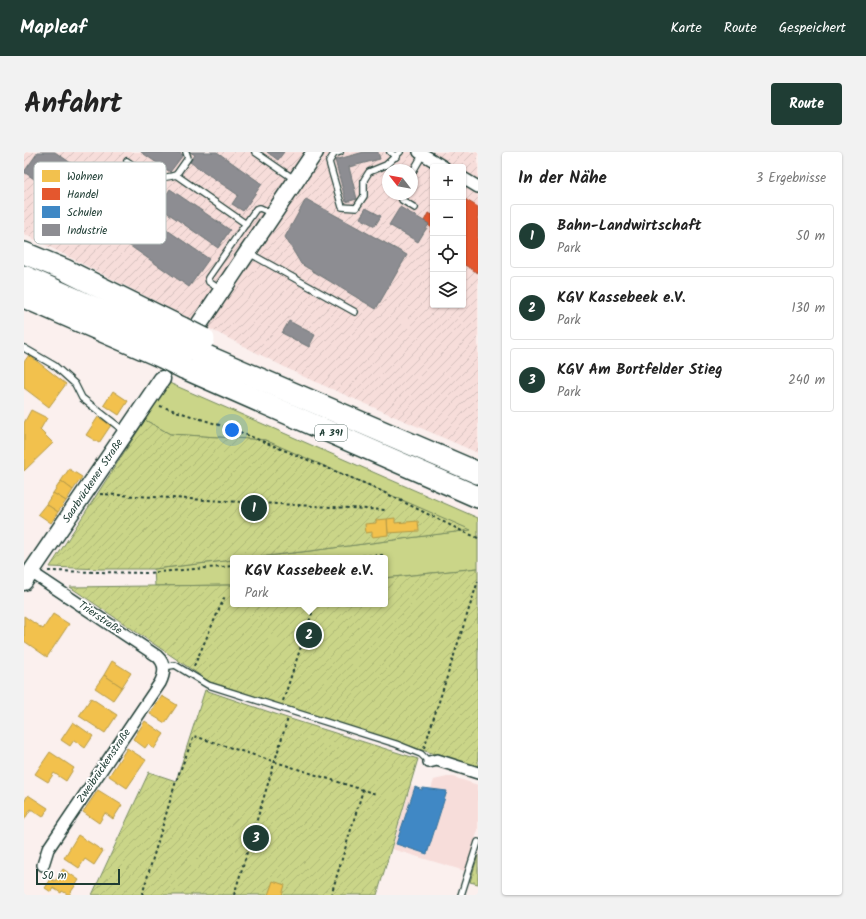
<!DOCTYPE html>
<html lang="de">
<head>
<meta charset="utf-8">
<style>
  :root { --surface:#fff; --page:#f2f2f2; --text:#222; --muted:#767676; --line:#e0e0e0; --accent:#1f3d34 }
  body { margin:0; font-family:Kalam,sans-serif; background:var(--page); color:var(--text) }
  .controls { position:absolute; right:12px; top:12px; display:grid; overflow:hidden; border-radius:4px; box-shadow:0 1px 3px #0004 }
  .controls button { width:36px; height:36px; display:grid; place-items:center; padding:0; border:0; border-bottom:1px solid var(--line); background:var(--surface); color:var(--text); font:20px sans-serif }
  .compass { position:absolute; left:358px; top:12px; width:36px; height:36px; border-radius:50%; background:var(--surface); box-shadow:0 1px 3px #0004; rotate:301deg }
  .scale { position:absolute; left:12px; bottom:10px; width:84px; box-sizing:border-box; padding-left:4px; border:2px solid #1f3d34; border-top:0; font-size:11px; line-height:14px; white-space:nowrap; color:#1f3d34; -webkit-text-stroke:3px #fff; paint-order:stroke }
  .you { position:absolute; left:208px; top:278px; width:14px; height:14px; margin:-10px; border:3px solid #fff; border-radius:50%; background:#1a73e8; box-shadow:0 0 0 6px #1a73e833 }
  .badge { display:grid; place-items:center; width:26px; height:26px; border-radius:50%; background:var(--accent); color:#fff; font-size:13px; font-weight:700 }
  .pin { position:absolute; translate:-50% -50%; border:2px solid #fff; box-shadow:0 1px 4px #0006 }
  .popup { position:absolute; left:206px; top:403px; width:158px; height:52px; box-sizing:border-box; display:grid; place-content:center; border-radius:4px; background:var(--surface); filter:drop-shadow(0 1px 3px #0005); font-size:13px; white-space:nowrap; color:var(--muted) }
  .popup b { font-size:15px; color:var(--text) }
  .popup::after { content:''; position:absolute; left:50%; top:100%; margin-left:-8px; border:8px solid transparent; border-top-color:var(--surface) }
  .list { margin:0; padding:0; list-style:none }
  h2 { display:flex; justify-content:space-between; align-items:center; height:52px; margin:0; padding:0 16px; font-size:17px }
  h2 small { font-size:13px; font-weight:400; color:var(--muted) }
  .list li { display:grid; grid-template-columns:26px 1fr auto; gap:12px; align-items:center; box-sizing:border-box; height:64px; margin:0 8px 8px; padding:0 8px; border:1px solid var(--line); border-radius:4px }
  .list b { display:block; font-size:15px; white-space:nowrap }
  .list p { margin:0; font-size:13px; white-space:nowrap; color:var(--muted) }
  .list em { font-size:13px; font-style:normal; color:var(--muted) }
  .icon { flex:none; width:22px; height:22px; fill:none; stroke:currentColor; stroke-width:2; stroke-linecap:round; stroke-linejoin:round }
  .map { position:relative; flex:none; width:454px; height:743px; overflow:hidden; border-radius:4px }
  header { display:flex; align-items:center; gap:24px; box-sizing:border-box; height:56px; padding:0 20px; background:var(--accent); color:#fff }
  header strong { font-size:19px }
  nav { display:flex; gap:22px; margin-inline-start:auto; font-size:14px }
  .intro { display:flex; align-items:center; justify-content:space-between; box-sizing:border-box; height:96px; padding:0 24px }
  h1 { margin:0; font-size:28px }
  .button { padding:10px 18px; border-radius:4px; background:var(--accent); color:#fff; font-size:14px; font-weight:700 }
  main { display:flex; gap:24px; padding:0 24px }
  aside { flex:1; background:var(--surface); border-radius:4px; box-shadow:0 1px 3px #0004 }
  .map>svg:first-child { display:block }
  .built { fill:#f7ddda }
  .industrial { fill:url(#industrial-furrows); fill-rule:evenodd }
  .grass { fill:#cad588; stroke:#74895e }
  .park { fill:url(#park-dots); stroke:#74895e }
  .garden { fill:url(#garden-furrows); stroke:#74895e }
  .homes { fill:#f2c14e; stroke:#b39946 }
  .shops { fill:#e4572e; stroke:#a94f30 }
  .schools { fill:#3f88c5; stroke:#35729a }
  .industry { fill:#8d8d92; stroke:#6c7576 }
  .lines { fill:none; stroke-linecap:round; stroke-linejoin:round }
  .lane-casing { stroke:#1f3d34; stroke-width:8 }
  .street-casing { stroke:#1f3d34; stroke-width:14 }
  .secondary-casing { stroke:#1f3d34; stroke-width:19 }
  .highway-casing { stroke:#1f3d34; stroke-width:24 }
  .path { stroke:#1f3d34; stroke-width:2; stroke-dasharray:3 3; stroke-linecap:butt }
  .lane { stroke:#fff; stroke-width:5.5 }
  .street { stroke:#fff; stroke-width:11 }
  .secondary { stroke:#fff; stroke-width:16 }
  .highway { stroke:#fff; stroke-width:21 }
  .highway-bridge-casing { stroke:#1f3d34; stroke-width:24; stroke-linecap:butt }
  .highway-bridge { stroke:#fff; stroke-width:21 }
  .labels { text-anchor:middle; dominant-baseline:central; stroke-width:4; stroke-linejoin:round; paint-order:stroke }
  .shield { fill:#fff; stroke:#627771; stroke-width:1 }
  .shield-label { font-size:10px; font-weight:bold; fill:#1f3d34 }
  .street-label { font-size:11px; fill:#1f3d34; stroke:#fff }
  .key { fill:#fff; stroke:#bcc5c2; stroke-width:1 }
  .key-label { font-size:11px; fill:#1f3d34 }
</style>
</head>
<body>
<header>
<strong>Mapleaf</strong>
<nav><a>Karte</a><a>Route</a><a>Gespeichert</a></nav>
</header>
<div class="intro"><h1>Anfahrt</h1><a class="button">Route</a></div>
<main>
<div class="map">
<svg width="454" height="743" viewBox="0 0 454 743">
  <defs>
    <pattern id="industrial-furrows" width="10" height="10" patternUnits="userSpaceOnUse"><rect width="10" height="10" fill="#f7ddda"/><path d="M-1 1l2-2M0 10L10 0M9 11l2-2" fill="none" stroke="#d3bfbc"/></pattern>
    <pattern id="park-dots" width="8" height="8" patternUnits="userSpaceOnUse"><rect width="8" height="8" fill="#cad588"/><path d="M2 2h.1M6 6h.1" fill="none" stroke="#adb876" stroke-width="1.8" stroke-linecap="round"/></pattern>
    <pattern id="garden-furrows" width="10" height="10" patternUnits="userSpaceOnUse"><rect width="10" height="10" fill="#cad588"/><path d="M-1 1l2-2M0 10L10 0M9 11l2-2" fill="none" stroke="#adb876"/></pattern>
  </defs>
  <rect width="100%" height="100%" fill="#fbf0ee"/>
  <filter id="ink" filterUnits="userSpaceOnUse"><feTurbulence type="fractalNoise" baseFrequency=".025" numOctaves="2"/><feDisplacementMap in="SourceGraphic" scale="8" xChannelSelector="R" yChannelSelector="G"/><feConvolveMatrix kernelMatrix="1 2 1 2 8 2 1 2 1" color-interpolation-filters="sRGB"/></filter>
  <g filter="url(#ink)">
    <path class="built" d="M423,625H429L454,633V678L441,719L368,697L387,634L398,638L407,637L410,628Z"/>
    <path class="industrial" d="M0,0H454V301L278,224L0,82ZM409,15H439V153H409ZM364,18H388V42H364Z"/>
    <g class="grass">
      <path d="M143,230L454,366V416L361,426V406H226L286,399L438,379L241,288L146,282L121,268Z"/>
      <path d="M209,408V433L131,434L130,417Z"/>
    </g>
    <path class="park" d="M454,703V732L446,730Z"/>
    <g class="garden">
      <path d="M121,268L146,282L241,288L447,378L286,399L226,406H209V408L130,417H77L26,415Z"/>
      <path d="M454,416V616L186,530L46,435L209,433V452H361V426Z"/>
      <path d="M181,538L260,565L394,607L353,743H68L125,620L152,629Z"/>
    </g>
    <g class="homes">
      <path d="M5,203L42,232L25,255L0,236V210Z"/>
      <path d="M89,239L104,249L95,263L80,253Z"/>
      <path d="M7,258L23,266L16,278L29,291L0,319V271Z"/>
      <path d="M74,265L87,273L75,291L62,283Z"/>
      <path d="M45,317L58,325L49,338L37,329Z"/>
      <path d="M37,329L49,338L42,349L29,341Z"/>
      <path d="M29,341L42,349L34,360L22,352Z"/>
      <path d="M22,352L34,360L27,371L14,362Z"/>
      <path d="M371,366V371L394,369L395,379L364,381L363,367Z"/>
      <path d="M363,367L364,383L348,385V380L342,381L341,372L352,371V368Z"/>
      <path d="M29,462L45,472L23,505L0,489V464L19,477Z"/>
      <path d="M88,509L107,521L98,535L80,523Z"/>
      <path d="M80,523L98,535L89,548L71,536Z"/>
      <path d="M138,544L153,553L141,571L126,562Z"/>
      <path d="M67,546L93,563L81,581L55,564Z"/>
      <path d="M121,569L140,582L130,597L124,592L121,596L109,587Z"/>
      <path d="M49,570L69,584L61,596L50,588L46,594L37,588Z"/>
      <path d="M103,596L122,608L103,636L85,624Z"/>
      <path d="M26,600L50,616L42,629L30,621L24,630L11,622Z"/>
      <path d="M74,638L98,653L89,667L81,661L75,671L59,660Z"/>
      <path d="M4,643L24,656L19,665L7,657L0,668V650Z"/>
      <path d="M54,683L79,699L70,713L61,707L55,716L40,706Z"/>
      <path d="M39,717L55,728L45,743L38,739L37,741L29,736L27,740L21,736L27,727L31,729Z"/>
      <path d="M249,729L261,733L258,743H244Z"/>
    </g>
    <g class="shops">
      <path d="M439,46L454,55V121L439,112Z"/>
      <path d="M404,61L409,63V81L406,80L408,76L404,73L405,72L400,69Z"/>
    </g>
    <path class="schools" d="M391,635L398,638L399,636L423,639L403,702L372,692Z"/>
    <g class="industry">
      <path d="M14,0H31L185,107L165,135L0,20Z"/>
      <path d="M117,0H154L159,3L146,20Z"/>
      <path d="M166,0H193L238,32L219,59L208,52L214,43L166,10L171,3Z"/>
      <path d="M243,0H260L254,8Z"/>
      <path d="M340,0H354L356,7L325,15L333,47L322,50L311,8Z"/>
      <path d="M146,37L206,78L194,96L135,55L130,62L122,56L134,38L142,43Z"/>
      <path d="M282,47L383,103L352,157L277,112L261,85Z"/>
      <path d="M376,55L405,72L394,90L365,73Z"/>
      <path d="M342,56L357,64L351,74L336,66Z"/>
      <path d="M265,169L291,183L285,195L258,181Z"/>
    </g>
    <g class="lines">
      <defs>
        <g id="lane">
          <path d="M231,0L270,27"/>
          <path d="M316,0L310,2L305,10L318,55L332,56L340,44V28L345,20L362,13L376,0"/>
          <path d="M366,0L372,5"/>
          <path d="M103,9C123,23 126,30 152,23L222,72"/>
          <path d="M388,21L399,2"/>
          <path d="M152,23L164,6L162,0"/>
          <path d="M376,42L378,48L391,56"/>
          <path d="M225,101L331,160"/>
          <path d="M197,138L185,130L184,126L232,57L236,56L247,61"/>
          <path d="M0,196L31,214L51,232L58,246L100,279"/>
          <path d="M140,515L151,513L184,533L372,592L397,602L405,610"/>
          <path d="M437,743L454,690"/>
        </g>
        <g id="street">
          <path d="M395,0L420,15"/>
          <path d="M439,26L454,35"/>
          <path d="M7,420L133,504C142,512 141,521 136,531L24,697L19,713"/>
          <path d="M405,610L413,608L454,621"/>
        </g>
        <g id="secondary">
          <path d="M176,171L291,0"/>
          <path d="M0,430L138,227"/>
        </g>
        <g id="highway">
          <path d="M0,101L41,118L158,176"/>
          <path d="M0,124L148,190"/>
          <path d="M0,145L138,205"/>
          <path d="M171,199L454,321"/>
          <path d="M160,216L454,345"/>
        </g>
      </defs>
      <use href="#lane" class="lane-casing"/>
      <use href="#street" class="street-casing"/>
      <use href="#secondary" class="secondary-casing"/>
      <use href="#highway" class="highway-casing"/>
      <g class="path">
        <path d="M136,254L211,278L347,334L438,379L454,386"/>
        <path d="M76,342L361,358"/>
        <path d="M284,406L360,403"/>
        <path d="M24,419L122,421L209,414"/>
        <path d="M170,514L201,444"/>
        <path d="M259,549L291,452"/>
        <path d="M400,596L454,429"/>
        <path d="M118,743L152,629L170,584L352,642"/>
        <path d="M210,743L264,566"/>
        <path d="M307,743L339,638"/>
      </g>
      <use href="#lane" class="lane"/>
      <use href="#street" class="street"/>
      <use href="#secondary" class="secondary"/>
      <use href="#highway" class="highway"/>
      <defs>
        <g id="highway-bridge">
          <path d="M158,176L180,187"/>
          <path d="M148,190L171,199"/>
          <path d="M138,205L160,216"/>
        </g>
      </defs>
      <use href="#highway-bridge" class="highway-bridge-casing"/>
      <use href="#highway-bridge" class="highway-bridge"/>
    </g>
  </g>
  <g class="labels">
    <rect class="shield" x="291" y="273" width="32" height="16" rx="3"/>
    <g class="shield-label">
      <text x="307" y="281">A 391</text>
    </g>
    <g class="street-label">
      <text transform="translate(69 329) rotate(-56)">Saarbrückener Straße</text>
      <text transform="translate(76 466) rotate(34)">Trierstraße</text>
      <text transform="translate(80 614) rotate(-56)">Zweibrückenstraße</text>
    </g>
  </g>
  <rect x="10" y="10" width="132" height="82" rx="6" class="key"/>
  <rect x="18" y="18" width="18" height="12" fill="#f2c14e"/>
  <rect x="18" y="36" width="18" height="12" fill="#e4572e"/>
  <rect x="18" y="54" width="18" height="12" fill="#3f88c5"/>
  <rect x="18" y="72" width="18" height="12" fill="#8d8d92"/>
  <g class="key-label">
    <text x="43" y="28">Wohnen</text>
    <text x="43" y="46">Handel</text>
    <text x="43" y="64">Schulen</text>
    <text x="43" y="82">Industrie</text>
  </g>
</svg>
<div class="controls">
<button>+</button>
<button>−</button>
<button><svg class="icon" aria-label="locate" viewBox="0 0 24 24"><circle cx="12" cy="12" r="6"/><path d="M12 2v4M12 18v4M2 12h4M18 12h4"/></svg></button>
<button><svg class="icon" aria-label="layers" viewBox="0 0 24 24"><path d="M12 4l9 5-9 5-9-5zM3 14l9 5 9-5"/></svg></button>
</div>
<svg class="compass" viewBox="-18 -18 36 36"><path d="M0-13l5 13h-10z" fill="#e53935"/><path d="M0 13l5-13h-10z" fill="#767676"/></svg>
<div class="scale">50 m</div>
<div class="you"></div>
<div class="pin badge" style="left:230px;top:356px">1</div>
<div class="pin badge" style="left:285px;top:483px">2</div>
<div class="popup"><b>KGV Kassebeek e.V.</b>Park</div>
<div class="pin badge" style="left:232px;top:686px">3</div>
</div>
<aside>
<h2>In der Nähe<small>3 Ergebnisse</small></h2>
<ul class="list">
<li><span class="badge">1</span><div><b>Bahn-Landwirtschaft</b><p>Park</p></div><em>50 m</em></li>
<li><span class="badge">2</span><div><b>KGV Kassebeek e.V.</b><p>Park</p></div><em>130 m</em></li>
<li><span class="badge">3</span><div><b>KGV Am Bortfelder Stieg</b><p>Park</p></div><em>240 m</em></li>
</ul>
</aside>
</main>
</body>
</html>
